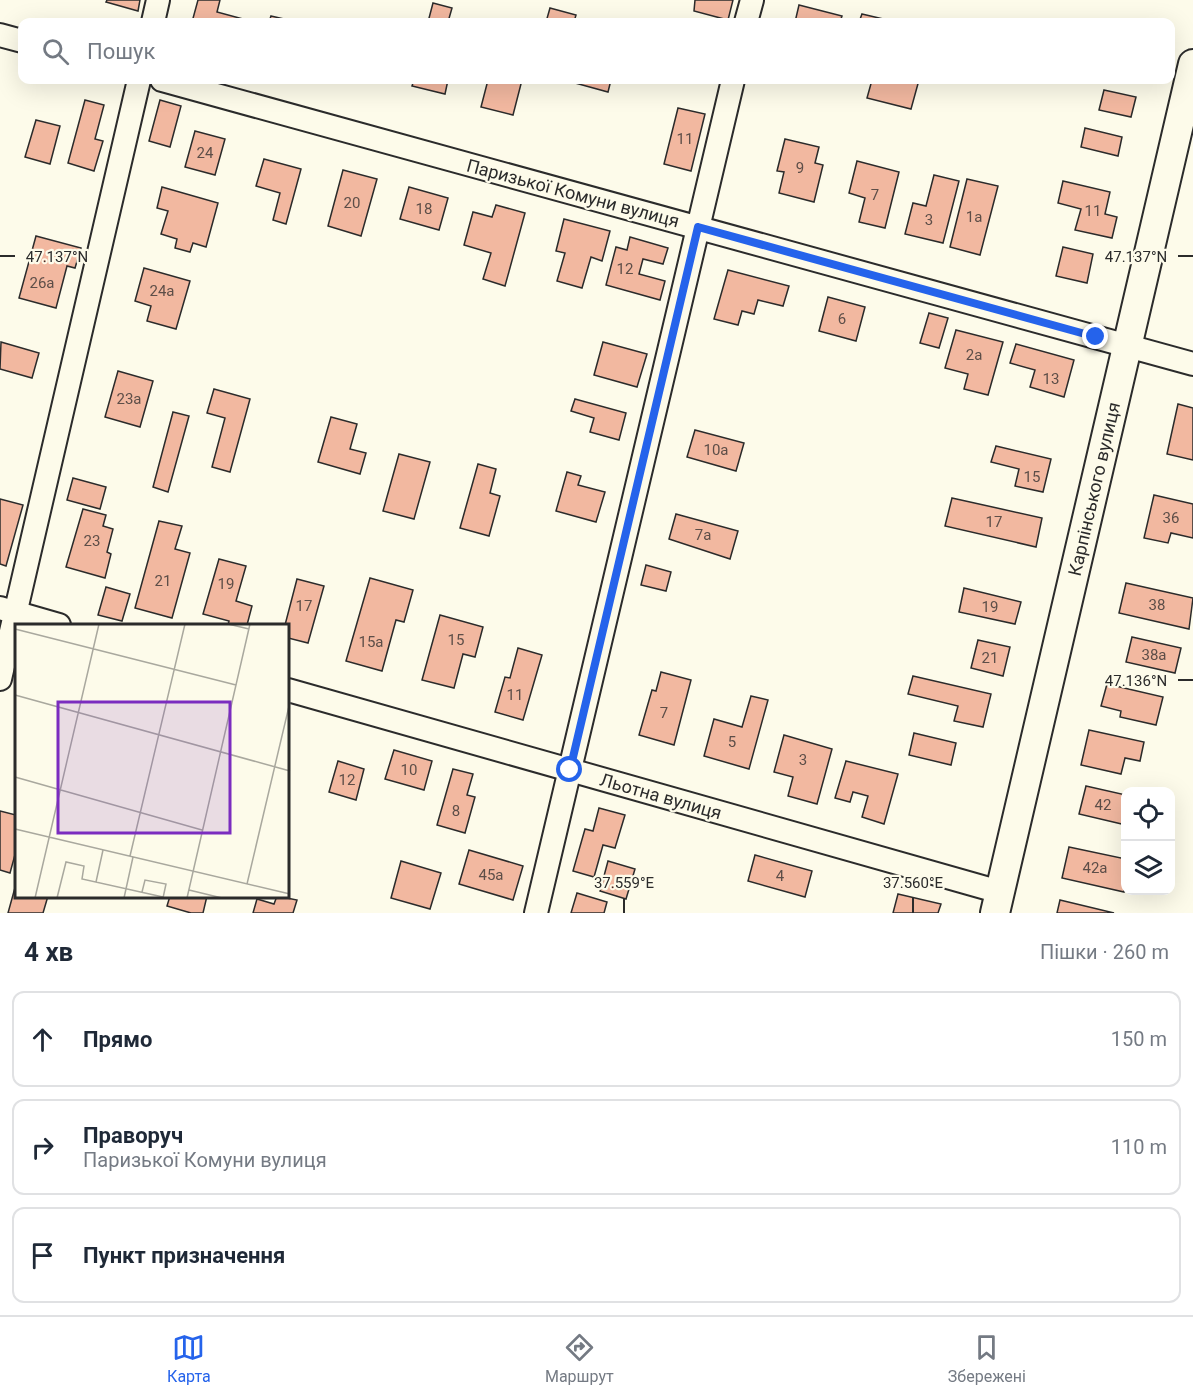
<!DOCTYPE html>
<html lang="uk">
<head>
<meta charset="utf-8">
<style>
  :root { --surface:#fff; --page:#f2f2f3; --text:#1f2937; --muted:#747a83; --line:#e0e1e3; --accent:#2563eb }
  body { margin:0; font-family:Roboto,sans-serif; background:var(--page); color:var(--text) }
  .controls { position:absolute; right:18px; bottom:18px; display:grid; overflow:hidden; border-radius:12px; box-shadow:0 6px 24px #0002 }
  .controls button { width:54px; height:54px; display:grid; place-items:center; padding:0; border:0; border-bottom:2px solid var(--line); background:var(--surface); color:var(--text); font:30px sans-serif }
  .stop { position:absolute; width:18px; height:18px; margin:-14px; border:4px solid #2563eb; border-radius:50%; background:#fff }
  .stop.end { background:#2563eb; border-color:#fff; box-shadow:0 2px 6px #0008 }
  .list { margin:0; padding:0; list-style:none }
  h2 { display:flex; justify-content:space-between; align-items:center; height:78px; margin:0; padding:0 24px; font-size:26px }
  h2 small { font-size:20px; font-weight:400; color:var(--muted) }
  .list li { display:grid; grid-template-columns:39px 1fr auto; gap:18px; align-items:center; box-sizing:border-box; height:96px; margin:0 12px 12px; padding:0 12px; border:2px solid var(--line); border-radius:12px }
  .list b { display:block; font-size:22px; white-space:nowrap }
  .list p { margin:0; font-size:20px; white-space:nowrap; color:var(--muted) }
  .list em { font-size:20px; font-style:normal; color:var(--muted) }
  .icon { flex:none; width:33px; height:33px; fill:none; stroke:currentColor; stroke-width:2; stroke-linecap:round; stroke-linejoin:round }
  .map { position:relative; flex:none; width:1193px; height:913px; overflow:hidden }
  .search { position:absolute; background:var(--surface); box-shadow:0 6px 24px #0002; left:18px; right:18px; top:18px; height:66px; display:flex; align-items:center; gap:15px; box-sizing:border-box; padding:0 21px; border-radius:12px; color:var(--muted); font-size:22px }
  .sheet { height:402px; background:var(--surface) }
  nav { display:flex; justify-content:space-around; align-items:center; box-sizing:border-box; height:84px; border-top:2px solid var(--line); background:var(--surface); font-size:16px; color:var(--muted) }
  nav a { display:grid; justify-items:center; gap:3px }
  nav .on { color:var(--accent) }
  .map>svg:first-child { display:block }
  .building { fill:#f2b8a0; stroke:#2b2b2b; stroke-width:1.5 }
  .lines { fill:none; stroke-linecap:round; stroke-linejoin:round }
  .minor-casing { stroke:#2b2b2b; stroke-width:26 }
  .tertiary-casing { stroke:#2b2b2b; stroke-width:32 }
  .minor { stroke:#fdfbea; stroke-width:22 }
  .tertiary { stroke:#fdfbea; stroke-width:28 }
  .route { stroke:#2563eb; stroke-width:8 }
  .ticks { fill:none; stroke:#2b2b2b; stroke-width:2 }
  .labels { text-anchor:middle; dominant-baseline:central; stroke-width:4.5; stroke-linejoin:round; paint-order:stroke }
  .number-label { font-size:15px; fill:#5d4e48 }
  .street-label { font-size:18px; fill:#2b2b2b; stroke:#fdfbea }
  .inset-road { fill:none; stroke:#a9a89e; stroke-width:1.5 }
  .view { fill:#7b2cbf; fill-opacity:0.15; stroke:#7b2cbf; stroke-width:3 }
  .inset-edge { fill:none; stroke:#2b2b2b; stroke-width:3 }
  .ticks-label { font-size:15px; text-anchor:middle; fill:#2b2b2b; stroke:#fdfbea; stroke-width:4.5; stroke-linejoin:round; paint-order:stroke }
</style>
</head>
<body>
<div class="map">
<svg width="1193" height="913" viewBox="0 0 1193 913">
  <rect width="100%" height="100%" fill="#fdfbea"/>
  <g class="building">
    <path d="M107,0H140L138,11L106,2Z"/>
    <path d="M198,0H220L217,12L254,22H192Z"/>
    <path d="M695,0H733L728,20L694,11Z"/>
    <path d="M433,3L452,8L448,22H428Z"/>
    <path d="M799,5L842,16L840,22H795Z"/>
    <path d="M550,8L576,15L574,22H546Z"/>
    <path d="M862,14L896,22H859Z"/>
    <path d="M271,16L297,22H269Z"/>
    <path d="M414,80H448L445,94L412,86Z"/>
    <path d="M488,80H522L513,115L481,107Z"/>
    <path d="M576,80H611L608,92L575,83Z"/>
    <path d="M872,80H919L911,109L867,98Z"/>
    <path d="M1104,90L1136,97L1131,117L1099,110Z"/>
    <path d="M85,100L104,105L95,139L103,141L94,171L68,163Z"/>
    <path d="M160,100L181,106L170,147L149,141Z"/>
    <path d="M678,108L705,114L691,171L664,164Z"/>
    <path d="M36,120L60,126L50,164L25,157Z"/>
    <path d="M1085,128L1122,137L1118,156L1081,147Z"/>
    <path d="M195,131L225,139L215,175L185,167Z"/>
    <path d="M785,139L819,147L815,163L823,165L814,202L779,193L784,172L777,171Z"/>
    <path d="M264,159L301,169L286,224L273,220L280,193L256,186Z"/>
    <path d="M857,161L899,172L885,228L859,222L865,198L849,193Z"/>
    <path d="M343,170L377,179L361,236L328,226Z"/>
    <path d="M934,175L959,181L943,243L905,234L913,203L926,206Z"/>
    <path d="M967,179L998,186L980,255L950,247Z"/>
    <path d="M1063,181L1110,192L1105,214L1117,217L1112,238L1075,230L1081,209L1058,203Z"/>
    <path d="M162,187L218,203L206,247L193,243L190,252L175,248L177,239L161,234L168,211L157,208Z"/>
    <path d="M409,187L448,198L439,230L400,219Z"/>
    <path d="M496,205L525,213L505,286L483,279L491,253L464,245L473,212L492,217Z"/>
    <path d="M564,219L610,231L602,261L591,257L582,288L557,281L565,253L556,251Z"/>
    <path d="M36,236L81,248L75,268L67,266L56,308L19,298Z"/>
    <path d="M630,237L668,248L663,264L643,259L639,274L665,281L660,300L606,285L616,247L627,250Z"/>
    <path d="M1063,247L1093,254L1087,283L1056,276Z"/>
    <path d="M144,268L190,281L176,329L147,321L151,306L135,301Z"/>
    <path d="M728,270L789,286L783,306L758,300L754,314L742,311L738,325L714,319Z"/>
    <path d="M828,297L865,307L856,341L819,331Z"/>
    <path d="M929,313L948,318L939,348L920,343Z"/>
    <path d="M956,330L1003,342L988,395L964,389L968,374L945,368Z"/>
    <path d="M1,342L39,353L32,378L0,369Z"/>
    <path d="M603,342L647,354L637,387L594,375Z"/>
    <path d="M1016,344L1074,360L1064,397L1030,387L1035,370L1010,363Z"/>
    <path d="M118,371L153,381L140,427L105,417Z"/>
    <path d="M214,389L250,399L230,472L212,467L225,418L207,413Z"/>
    <path d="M575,399L626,413L619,440L590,432L594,418L571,411Z"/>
    <path d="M1178,404L1193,408V460L1167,454Z"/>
    <path d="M173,412L189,416L168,492L153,487Z"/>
    <path d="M331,417L357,424L350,449L366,453L360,474L318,462Z"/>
    <path d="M695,430L744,443L736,471L687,457Z"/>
    <path d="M996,446L1051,459L1043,492L1015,486L1019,469L991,462Z"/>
    <path d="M399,454L430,462L414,519L383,511Z"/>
    <path d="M478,464L496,469L490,493L500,496L489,536L460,528Z"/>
    <path d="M567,472L581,476L578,485L605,492L596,522L556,511Z"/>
    <path d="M73,478L106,487L100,509L67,500Z"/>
    <path d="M1154,495L1193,504V538L1171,533L1168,543L1144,538Z"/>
    <path d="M952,498L1042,518L1036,547L945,526Z"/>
    <path d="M0,499L23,505L6,566L0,564Z"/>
    <path d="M83,509L106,515L103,526L113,529L107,552L111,554L105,578L66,567Z"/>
    <path d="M676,514L738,531L730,559L669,539Z"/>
    <path d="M159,521L182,526L175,549L190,553L172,618L135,608Z"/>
    <path d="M219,559L246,566L236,601L252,606L247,625H228L229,621L203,614Z"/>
    <path d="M646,565L671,572L666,591L641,585Z"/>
    <path d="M370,578L413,590L404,622L396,620L382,671L346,661Z"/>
    <path d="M297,579L324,586L308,643L288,638V625H285Z"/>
    <path d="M1126,583L1193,598L1189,629L1119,613Z"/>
    <path d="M106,587L130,594L122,621L98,615Z"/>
    <path d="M964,588L1021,602L1015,624L959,612Z"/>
    <path d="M440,615L483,627L475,657L463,654L454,688L422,680Z"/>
    <path d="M1132,637L1181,648L1175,673L1126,662Z"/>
    <path d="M978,640L1010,647L1003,676L971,668Z"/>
    <path d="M518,648L542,655L523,720L495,712L505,677L510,678Z"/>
    <path d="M661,672L691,680L674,745L639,735L652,690L656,691Z"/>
    <path d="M913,676L991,694L983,727L954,721L958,706L908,694Z"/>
    <path d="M1107,684L1163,697L1156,725L1120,717L1121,711L1101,706Z"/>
    <path d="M751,696L768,700L749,769L704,756L714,719L742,727Z"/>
    <path d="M1089,730L1144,742L1140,761L1125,758L1121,774L1081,765Z"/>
    <path d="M914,733L956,743L951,765L909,755Z"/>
    <path d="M784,735L832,749L817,804L788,796L793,777L774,772Z"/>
    <path d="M394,750L432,761L424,790L385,779Z"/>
    <path d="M338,761L364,769L356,800L329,792Z"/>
    <path d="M846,761L898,774L884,824L862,817L868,796L853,792L850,802L835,798Z"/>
    <path d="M453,769L473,774L467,795L475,797L465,833L437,825Z"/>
    <path d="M1086,786L1126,795V825L1079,814Z"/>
    <path d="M599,808L625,815L615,848L603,845L594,877L573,871L585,829L593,831Z"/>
    <path d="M0,811L16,815V851L10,873L0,870Z"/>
    <path d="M1069,847L1126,859L1124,892L1062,878Z"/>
    <path d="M469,850L523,866L513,900L459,884Z"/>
    <path d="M755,855L812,871L805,897L748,881Z"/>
    <path d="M401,861L441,873L430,909L391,898Z"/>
    <path d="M608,861L635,869L626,899L600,891Z"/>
    <path d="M16,884V896H48L43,913H8Z"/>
    <path d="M577,893L607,902L604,913H571Z"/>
    <path d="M898,894L941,904L938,913H893Z"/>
    <path d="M170,896H207L203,913H191L167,906Z"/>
    <path d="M277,896L297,900L293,913H253L257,899L274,904Z"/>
    <path d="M1060,900L1114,913H1057Z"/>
  </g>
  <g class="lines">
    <defs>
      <g id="minor">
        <path d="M153,22L158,0"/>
        <path d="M746,22L752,0"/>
        <path d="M0,35L22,41"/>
        <path d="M162,80L1193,364"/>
        <path d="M0,608L59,625"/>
        <path d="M0,679L139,80"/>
        <path d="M288,690L1000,892"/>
        <path d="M536,913L733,80"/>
      </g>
      <path id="tertiary" d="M995,913L1193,64"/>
    </defs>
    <use href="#minor" class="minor-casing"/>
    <use href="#tertiary" class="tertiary-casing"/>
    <use href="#minor" class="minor"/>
    <use href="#tertiary" class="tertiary"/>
  </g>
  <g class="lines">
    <path class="route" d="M570,770L698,227L1096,337"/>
  </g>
  <path class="ticks" d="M0,256H15M1178,256H1193M1178,680H1193M624,898V913M913,898V913"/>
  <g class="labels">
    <g class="number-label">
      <text x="685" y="139">11</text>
      <text x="205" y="153">24</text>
      <text x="800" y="168">9</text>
      <text x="875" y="195">7</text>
      <text x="352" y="203">20</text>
      <text x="424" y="209">18</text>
      <text x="1093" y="211">11</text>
      <text x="974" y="217">1а</text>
      <text x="929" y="220">3</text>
      <text x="625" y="269">12</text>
      <text x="42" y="283">26а</text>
      <text x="162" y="291">24а</text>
      <text x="842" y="319">6</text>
      <text x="974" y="355">2а</text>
      <text x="1051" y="379">13</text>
      <text x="129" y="399">23а</text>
      <text x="716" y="450">10а</text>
      <text x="1032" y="477">15</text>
      <text x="1171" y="518">36</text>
      <text x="994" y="522">17</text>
      <text x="703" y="535">7а</text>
      <text x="92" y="541">23</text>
      <text x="163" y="581">21</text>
      <text x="226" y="584">19</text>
      <text x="1157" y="605">38</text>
      <text x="304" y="606">17</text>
      <text x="990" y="607">19</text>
      <text x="456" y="640">15</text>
      <text x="371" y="642">15а</text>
      <text x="1154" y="655">38а</text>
      <text x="990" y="658">21</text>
      <text x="515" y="695">11</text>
      <text x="664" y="713">7</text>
      <text x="732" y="742">5</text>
      <text x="803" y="760">3</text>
      <text x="409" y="770">10</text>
      <text x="347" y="780">12</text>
      <text x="1103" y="805">42</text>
      <text x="456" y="811">8</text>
      <text x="1095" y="868">42а</text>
      <text x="491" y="875">45а</text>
      <text x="780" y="876">4</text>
    </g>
    <g class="street-label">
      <text transform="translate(573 193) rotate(15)">Паризької Комуни вулиця</text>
      <text transform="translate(1094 489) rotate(-77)">Карпінського вулиця</text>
      <text transform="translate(661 796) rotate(16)">Льотна вулиця</text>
    </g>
  </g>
  <g transform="translate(15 624)">
    <rect width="274" height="274" fill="#fdfbea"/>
    <path class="inset-road" d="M213,0L234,5M0,5L221,61M0,71L275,147M0,153L187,206M0,205L275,270M115,232L170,0M81,258L88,226M232,260L275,78M174,266L207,274M127,268L130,256L151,260L148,274M20,274L84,0M42,274L51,238L69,242L67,255L148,273M109,274L118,233M172,274L235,0"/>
    <path class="view" d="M43,78H215V209H43Z"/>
    <rect width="274" height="274" class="inset-edge"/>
  </g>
  <g class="ticks-label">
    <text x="57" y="262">47.137°N</text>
    <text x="1136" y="262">47.137°N</text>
    <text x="1136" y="686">47.136°N</text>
    <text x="624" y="888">37.559°E</text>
    <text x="913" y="888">37.560°E</text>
  </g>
</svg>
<div class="controls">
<button><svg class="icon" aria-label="locate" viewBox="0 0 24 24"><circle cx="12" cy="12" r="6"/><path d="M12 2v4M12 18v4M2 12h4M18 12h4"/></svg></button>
<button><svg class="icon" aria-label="layers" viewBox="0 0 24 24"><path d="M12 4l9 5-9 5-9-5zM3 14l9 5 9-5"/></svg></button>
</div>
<div class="stop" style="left:570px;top:770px"></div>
<div class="stop end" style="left:1096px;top:337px"></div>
<div class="search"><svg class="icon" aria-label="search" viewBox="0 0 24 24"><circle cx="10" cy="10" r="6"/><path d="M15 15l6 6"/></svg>Пошук</div>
</div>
<section class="sheet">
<h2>4 хв<small>Пішки · 260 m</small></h2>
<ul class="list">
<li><svg class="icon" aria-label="ahead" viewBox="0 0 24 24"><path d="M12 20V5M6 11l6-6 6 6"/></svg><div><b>Прямо</b></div><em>150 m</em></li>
<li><svg class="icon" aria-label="right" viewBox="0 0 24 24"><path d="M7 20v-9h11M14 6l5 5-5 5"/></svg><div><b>Праворуч</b><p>Паризької Комуни вулиця</p></div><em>110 m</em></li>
<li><svg class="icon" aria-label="arrive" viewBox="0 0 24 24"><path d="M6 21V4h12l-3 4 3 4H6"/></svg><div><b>Пункт призначення</b></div></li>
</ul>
</section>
<nav>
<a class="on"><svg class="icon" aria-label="map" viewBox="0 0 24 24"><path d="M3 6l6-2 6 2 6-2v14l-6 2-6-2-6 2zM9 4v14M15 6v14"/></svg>Карта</a>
<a><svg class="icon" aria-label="directions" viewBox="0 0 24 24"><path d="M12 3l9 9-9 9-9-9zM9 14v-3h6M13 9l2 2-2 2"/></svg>Маршрут</a>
<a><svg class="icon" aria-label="saved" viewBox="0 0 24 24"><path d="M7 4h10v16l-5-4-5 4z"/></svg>Збережені</a>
</nav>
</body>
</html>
